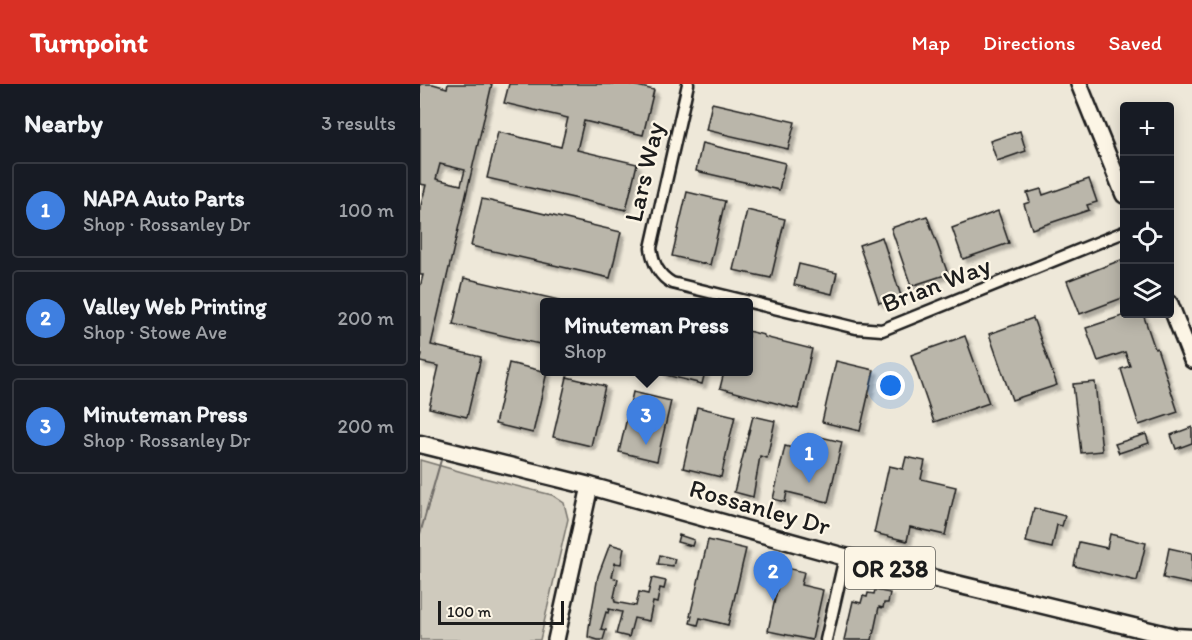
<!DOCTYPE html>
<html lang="en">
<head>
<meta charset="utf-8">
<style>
  :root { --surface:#171b24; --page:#20242c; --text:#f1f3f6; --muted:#9ea1a6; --line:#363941; --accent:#d93025 }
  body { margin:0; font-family:Itim,sans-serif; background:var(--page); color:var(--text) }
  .controls { position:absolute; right:18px; top:18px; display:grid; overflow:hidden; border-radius:6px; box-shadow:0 3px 15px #0003 }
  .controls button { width:54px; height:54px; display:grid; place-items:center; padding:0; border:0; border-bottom:2px solid var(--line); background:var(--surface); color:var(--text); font:30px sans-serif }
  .scale { position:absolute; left:18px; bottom:15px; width:126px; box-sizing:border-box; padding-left:6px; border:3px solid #1c1c1c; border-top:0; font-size:16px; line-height:21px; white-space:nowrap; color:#1c1c1c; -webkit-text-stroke:4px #fcf5e5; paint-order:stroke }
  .you { position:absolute; left:471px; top:302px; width:21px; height:21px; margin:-15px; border:4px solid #fff; border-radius:50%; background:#1a73e8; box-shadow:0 0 0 9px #1a73e833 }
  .badge { display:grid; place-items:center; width:39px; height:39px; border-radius:50%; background:var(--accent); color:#fff; font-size:20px; font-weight:700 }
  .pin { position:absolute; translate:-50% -50px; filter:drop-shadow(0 2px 3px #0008) }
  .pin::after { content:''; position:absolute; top:32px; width:21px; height:18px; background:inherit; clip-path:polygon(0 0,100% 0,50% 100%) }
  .popup { position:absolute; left:120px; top:214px; width:213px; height:78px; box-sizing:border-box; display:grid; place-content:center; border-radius:6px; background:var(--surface); filter:drop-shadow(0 2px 4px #0005); font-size:20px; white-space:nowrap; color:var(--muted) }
  .popup b { font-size:22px; color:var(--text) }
  .popup::after { content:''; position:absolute; left:50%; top:100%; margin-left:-12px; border:12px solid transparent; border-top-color:var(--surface) }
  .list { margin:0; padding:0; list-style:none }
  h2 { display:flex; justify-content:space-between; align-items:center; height:78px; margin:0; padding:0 24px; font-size:26px }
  h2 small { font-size:20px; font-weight:400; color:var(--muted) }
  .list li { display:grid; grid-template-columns:39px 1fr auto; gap:18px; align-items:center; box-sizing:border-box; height:96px; margin:0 12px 12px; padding:0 12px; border:2px solid var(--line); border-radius:6px }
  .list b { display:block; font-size:22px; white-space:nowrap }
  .list p { margin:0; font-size:20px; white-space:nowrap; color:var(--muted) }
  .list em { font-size:20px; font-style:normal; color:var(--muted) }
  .icon { flex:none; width:33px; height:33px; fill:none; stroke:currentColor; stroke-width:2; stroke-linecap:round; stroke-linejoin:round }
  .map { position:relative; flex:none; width:772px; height:556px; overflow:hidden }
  header { display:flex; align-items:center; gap:36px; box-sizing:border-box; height:84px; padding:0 30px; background:var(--accent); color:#fff }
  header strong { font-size:28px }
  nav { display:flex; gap:33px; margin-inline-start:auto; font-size:21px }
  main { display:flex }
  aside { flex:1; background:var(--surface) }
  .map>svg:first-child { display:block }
  .grass { fill:#cfcabd; stroke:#76736c; stroke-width:1.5 }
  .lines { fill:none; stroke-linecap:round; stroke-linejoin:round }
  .stream { stroke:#6f6c67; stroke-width:2 }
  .building { fill:#bab6aa; stroke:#1c1c1c; stroke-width:1.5; fill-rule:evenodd; filter:url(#shadow) }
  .street-casing { stroke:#1c1c1c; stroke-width:15 }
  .secondary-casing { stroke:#1c1c1c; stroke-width:20 }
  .primary-casing { stroke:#1c1c1c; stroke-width:21 }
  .street { stroke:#fcf5e5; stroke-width:10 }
  .secondary { stroke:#fcf5e5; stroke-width:15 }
  .primary { stroke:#fcf5e5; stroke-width:16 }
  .labels { text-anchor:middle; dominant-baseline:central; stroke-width:4.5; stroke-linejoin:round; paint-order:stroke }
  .shield { fill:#fcf5e5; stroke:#5f5d58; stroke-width:1.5 }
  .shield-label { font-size:24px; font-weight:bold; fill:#1c1c1c }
  .street-label { font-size:26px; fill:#1c1c1c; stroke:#fcf5e5 }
</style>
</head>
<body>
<header>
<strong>Turnpoint</strong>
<nav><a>Map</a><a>Directions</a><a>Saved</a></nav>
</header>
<main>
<aside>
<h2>Nearby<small>3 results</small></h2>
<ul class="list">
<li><span class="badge" style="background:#3f7fe0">1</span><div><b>NAPA Auto Parts</b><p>Shop · Rossanley Dr</p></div><em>100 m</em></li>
<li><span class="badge" style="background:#3f7fe0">2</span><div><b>Valley Web Printing</b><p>Shop · Stowe Ave</p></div><em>200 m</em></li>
<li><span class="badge" style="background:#3f7fe0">3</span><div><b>Minuteman Press</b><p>Shop · Rossanley Dr</p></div><em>200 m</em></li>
</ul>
</aside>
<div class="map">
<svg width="772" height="556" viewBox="0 0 772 556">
  <defs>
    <filter id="shadow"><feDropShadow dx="4" dy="4" stdDeviation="1.5" flood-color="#0004"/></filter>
  </defs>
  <rect width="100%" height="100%" fill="#eee8d9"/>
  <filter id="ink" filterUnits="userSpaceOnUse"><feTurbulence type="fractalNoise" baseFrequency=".0167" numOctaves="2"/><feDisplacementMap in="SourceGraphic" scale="12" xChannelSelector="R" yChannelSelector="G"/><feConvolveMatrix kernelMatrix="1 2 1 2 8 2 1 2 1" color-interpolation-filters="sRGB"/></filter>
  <g filter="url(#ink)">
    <path class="grass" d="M0,376L56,392L132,411L144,419L148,435L120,556H0Z"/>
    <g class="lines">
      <path class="stream" d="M0,450L21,376"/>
    </g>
    <g class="building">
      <path d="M0,0H13L27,4L28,0H72L11,261L61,273L47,333L9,324L19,282L0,278L2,270H0V203L3,191H0V125L6,101L0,100ZM20,80L45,86L41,101L16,95Z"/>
      <path d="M89,0H209L234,6L223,51L164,37L157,66L217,80L206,126L67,94L78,48L141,63L148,34L84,19Z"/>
      <path d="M292,19L375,38L368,65L286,46Z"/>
      <path d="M600,47L606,67L577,77L570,57Z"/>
      <path d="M282,59L365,79L359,106L276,87Z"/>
      <path d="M669,95L677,118L667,121L669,126L612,145L604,120L610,118L607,109L621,105L623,111Z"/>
      <path d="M267,108L305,117L290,181L252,172Z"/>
      <path d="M62,115L201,148L190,194L51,162Z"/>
      <path d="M327,126L365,135L351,194L313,186Z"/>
      <path d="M578,127L589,159L543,175L532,144Z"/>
      <path d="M507,132L528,190L491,202L471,144Z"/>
      <path d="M462,153L481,212L459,219L439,161Z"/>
      <path d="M701,176L705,186V213L660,230L647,197Z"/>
      <path d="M379,180L417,189L412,210L374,201Z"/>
      <path d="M44,194L139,216L138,219H124V261L33,240Z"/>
      <path d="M708,230H723L735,265L737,264L758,328L719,341L701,285L710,282L705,268L678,277L666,244Z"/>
      <path d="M613,234L637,301L592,316L569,250Z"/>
      <path d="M328,247L344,251V253L392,265L378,325L300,304L304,288H328Z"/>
      <path d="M545,252L569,319L514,338L491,271Z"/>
      <path d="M416,277L454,286L440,347L402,338Z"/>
      <path d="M89,279L127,288L113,349L75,340Z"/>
      <path d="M242,288H285L282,300L242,290Z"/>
      <path d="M147,293L185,302L171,362L133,353Z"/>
      <path d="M675,298L682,367L661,369L653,300Z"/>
      <path d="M213,308L251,317L237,377L199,368Z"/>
      <path d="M277,323L315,332L301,393L263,384Z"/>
      <path d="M333,332L355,337L347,374L340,372L333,413L314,408Z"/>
      <path d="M772,343V359L756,365L751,351Z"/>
      <path d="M388,350L422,358L408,418L367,408L365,418L353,415L365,362L384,367Z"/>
      <path d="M726,350L729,359L699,369L695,360Z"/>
      <path d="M486,373L505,377L501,395L536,403L525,451L490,443L487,457L454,449L469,382L483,385Z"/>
      <path d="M614,424L645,432L642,442L637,441L632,464L606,458Z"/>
      <path d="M690,450L726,459L717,497L654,482L659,458L687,464Z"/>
      <path d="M259,451L274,456L272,462L257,458Z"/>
      <path d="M288,456L326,465L308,541L280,534L278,541L270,539L272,532H270Z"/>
      <path d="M190,460L204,464L201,480L195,479L192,493L198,495L194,513L195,518L216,522L219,508L228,510L232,494L246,497L244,505L240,504L237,519L233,518L229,537L214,534L209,553L196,550L202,528L189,525L188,529L186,528L181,545L186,546L183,556H178L168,553L169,543L178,492Z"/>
      <path d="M749,464L772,469V500L743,494Z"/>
      <path d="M240,471L255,475L253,482L238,480Z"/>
      <path d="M362,483L384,488L381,501L403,506L392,556L348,547Z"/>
      <path d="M455,506L470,509L468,519H464L463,524L459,523L452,556H424L433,517L441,519L443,512L447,513L448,509L454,510Z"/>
    </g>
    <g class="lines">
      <defs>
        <g id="street">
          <path d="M268,0L231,164C233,179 238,191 252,199L436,244L462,246L704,148"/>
          <path d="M406,556L425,473"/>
        </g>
        <g id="secondary">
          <path d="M659,0L704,111"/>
          <path d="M750,220L772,276"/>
          <path d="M136,556L170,402"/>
        </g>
        <path id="primary" d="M0,360L170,402L425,473L755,553L772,554"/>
      </defs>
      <use href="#street" class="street-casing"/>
      <use href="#secondary" class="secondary-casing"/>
      <use href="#primary" class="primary-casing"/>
      <use href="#street" class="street"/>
      <use href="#secondary" class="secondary"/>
      <use href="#primary" class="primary"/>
    </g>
  </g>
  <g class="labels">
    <rect class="shield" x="425" y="463" width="90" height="42" rx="4.5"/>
    <g class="shield-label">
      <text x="470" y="484">OR 238</text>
    </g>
    <g class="street-label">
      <text transform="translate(224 88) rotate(-77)">Lars Way</text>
      <text transform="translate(516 200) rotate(-21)">Brian Way</text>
      <text transform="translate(340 423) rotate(16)">Rossanley Dr</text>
    </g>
  </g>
</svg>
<div class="controls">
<button>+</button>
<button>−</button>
<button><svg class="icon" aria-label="locate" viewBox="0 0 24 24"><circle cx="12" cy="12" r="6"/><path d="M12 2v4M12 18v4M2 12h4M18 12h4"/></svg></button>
<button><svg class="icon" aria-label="layers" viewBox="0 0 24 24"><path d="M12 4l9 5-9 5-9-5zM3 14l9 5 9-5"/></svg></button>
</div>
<div class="scale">100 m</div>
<div class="you"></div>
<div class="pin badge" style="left:389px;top:399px;background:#3f7fe0">1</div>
<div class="pin badge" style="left:353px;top:517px;background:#3f7fe0">2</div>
<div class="pin badge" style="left:226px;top:361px;background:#3f7fe0">3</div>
<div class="popup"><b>Minuteman Press</b>Shop</div>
</div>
</main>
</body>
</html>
